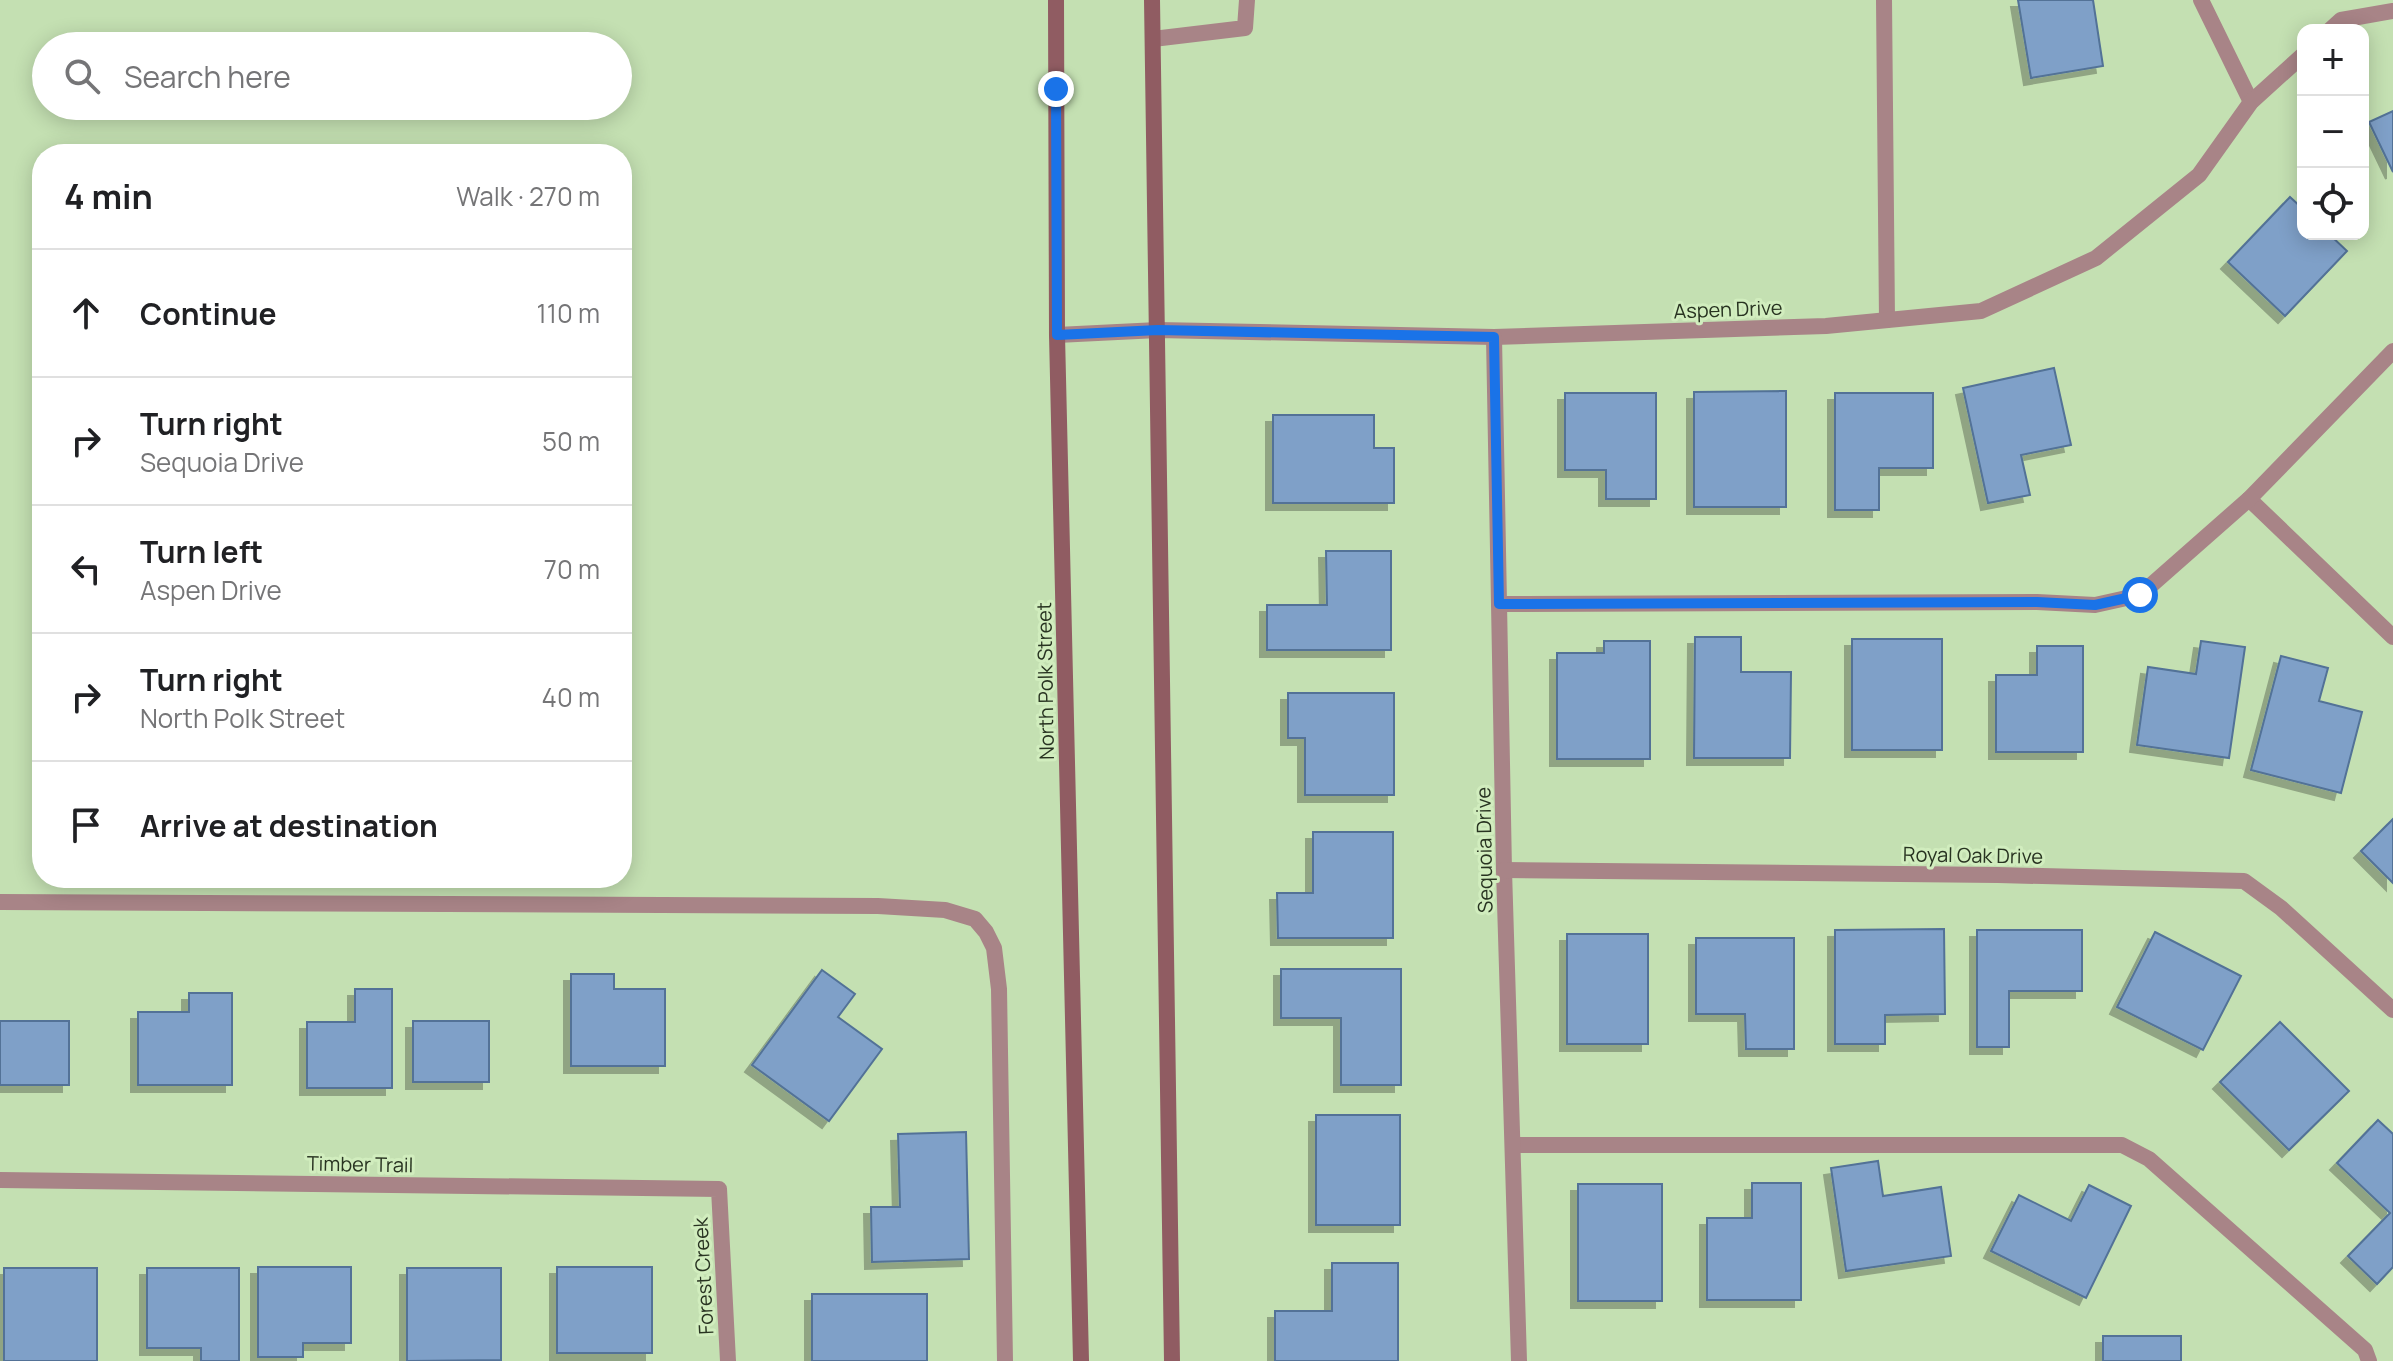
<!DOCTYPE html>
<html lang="en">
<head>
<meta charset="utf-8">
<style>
  :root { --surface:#fff; --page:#f2f2f2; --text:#202124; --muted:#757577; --line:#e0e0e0 }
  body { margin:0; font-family:Manrope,sans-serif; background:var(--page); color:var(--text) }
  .controls { position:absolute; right:24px; top:24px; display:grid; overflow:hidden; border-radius:16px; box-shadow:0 4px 20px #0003 }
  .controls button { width:72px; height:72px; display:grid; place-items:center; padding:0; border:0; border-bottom:2px solid var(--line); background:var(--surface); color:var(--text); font:40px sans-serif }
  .stop { position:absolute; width:24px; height:24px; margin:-18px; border:6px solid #1a73e8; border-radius:50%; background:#fff }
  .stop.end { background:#1a73e8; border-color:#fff; box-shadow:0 2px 8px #0008 }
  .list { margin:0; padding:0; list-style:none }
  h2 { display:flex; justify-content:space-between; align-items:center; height:104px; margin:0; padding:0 32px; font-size:34px }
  h2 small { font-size:26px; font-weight:400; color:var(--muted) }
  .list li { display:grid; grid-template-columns:52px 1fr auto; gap:24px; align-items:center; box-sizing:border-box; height:128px; padding:0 32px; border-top:2px solid var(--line) }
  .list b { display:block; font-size:30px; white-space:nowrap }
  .list p { margin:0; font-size:26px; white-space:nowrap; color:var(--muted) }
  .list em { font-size:26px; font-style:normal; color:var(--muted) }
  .icon { flex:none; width:44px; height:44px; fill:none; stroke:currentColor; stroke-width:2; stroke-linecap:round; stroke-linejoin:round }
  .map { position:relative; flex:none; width:2393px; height:1361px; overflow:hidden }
  .search { position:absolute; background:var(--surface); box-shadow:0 4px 20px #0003; left:32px; top:32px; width:600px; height:88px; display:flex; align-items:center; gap:20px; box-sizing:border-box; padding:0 28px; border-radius:44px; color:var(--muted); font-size:30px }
  .panel { position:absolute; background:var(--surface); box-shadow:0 4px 20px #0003; left:32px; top:144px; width:600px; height:744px; border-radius:32px }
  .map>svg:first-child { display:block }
  .building { fill:#7fa0c8; stroke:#527297; stroke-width:2; filter:url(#shadow) }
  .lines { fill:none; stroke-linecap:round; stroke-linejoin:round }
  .lane { stroke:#a88487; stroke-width:16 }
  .street { stroke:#a88487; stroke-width:16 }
  .secondary { stroke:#905c62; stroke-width:16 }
  .route { stroke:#1a73e8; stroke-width:10 }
  .labels { text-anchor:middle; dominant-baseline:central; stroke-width:6; stroke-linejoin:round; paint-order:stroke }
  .street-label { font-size:20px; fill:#283321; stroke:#d1edbe }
</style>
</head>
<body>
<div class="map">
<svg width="2393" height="1361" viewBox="0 0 2393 1361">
  <defs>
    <filter id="shadow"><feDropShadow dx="-7" dy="7" stdDeviation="0" flood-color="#0004"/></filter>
  </defs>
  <rect width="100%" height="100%" fill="#c4e0b2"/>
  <g class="building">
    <path d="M2018,0H2093L2103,66L2031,78Z"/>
    <path d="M2393,111V172L2369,122Z"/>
    <path d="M2290,197L2303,209V234H2329L2347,251L2285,316L2228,262Z"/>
    <path d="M2054,368L2071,445L2021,455L2030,495L1988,503L1963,388Z"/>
    <path d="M1786,391V507H1694V392Z"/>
    <path d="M1565,393H1656V499H1606V470H1565Z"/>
    <path d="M1835,393H1933V468H1879V510H1835Z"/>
    <path d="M1273,415H1374V448H1394V503H1273Z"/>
    <path d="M1326,551H1391V650H1267V605H1327Z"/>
    <path d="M1695,637H1741V672H1791L1790,758H1694Z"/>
    <rect x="1852" y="639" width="90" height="111"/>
    <path d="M1604,641H1650V759H1557V653H1604Z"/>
    <path d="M2201,641L2245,647L2229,758L2137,745L2148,667L2196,674Z"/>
    <path d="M2037,646H2083V752H1996V675H2037Z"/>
    <path d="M2281,656L2328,668L2319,701L2362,712L2341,793L2251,770Z"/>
    <path d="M1288,693H1394V795H1305V738H1288Z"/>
    <path d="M2393,819V883L2361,851Z"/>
    <path d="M1313,832H1393V938H1278L1277,893H1313Z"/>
    <path d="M1944,929L1945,1014L1885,1015V1044H1835V930Z"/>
    <path d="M1977,930H2082V991H2009V1047H1977Z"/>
    <path d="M2155,932L2241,976L2203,1050L2117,1007Z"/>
    <rect x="1567" y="934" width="81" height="110"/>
    <path d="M1696,938H1794V1049H1746L1745,1014H1696Z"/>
    <path d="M1281,969H1401V1085H1341V1018H1281Z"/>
    <path d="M822,970L855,994L838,1017L882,1049L829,1121L752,1065Z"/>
    <path d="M571,974H614V989H665V1066H571Z"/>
    <path d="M355,989H392V1088H307V1022H355Z"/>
    <path d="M189,993H232V1085H138V1012H189Z"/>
    <rect x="0" y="1021" width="69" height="64"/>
    <rect x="413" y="1021" width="76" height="61"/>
    <path d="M2280,1022L2349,1091L2289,1150L2220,1082Z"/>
    <rect x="1316" y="1115" width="84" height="110"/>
    <path d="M2378,1120L2393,1134V1267L2377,1284L2348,1256L2390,1213L2337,1163Z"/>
    <path d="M966,1132L969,1259L872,1262L871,1207H900L898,1134Z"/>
    <path d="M1878,1161L1883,1196L1941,1187L1951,1256L1846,1271L1831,1168Z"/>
    <path d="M1752,1183H1801V1300H1707V1218H1752Z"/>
    <rect x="1578" y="1184" width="84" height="117"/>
    <path d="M2089,1185L2131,1206L2086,1298L1991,1251L2019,1195L2071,1221Z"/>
    <path d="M1332,1263H1398V1361H1275V1311H1332Z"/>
    <path d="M258,1267H351V1343H303V1357H258Z"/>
    <rect x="557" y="1267" width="95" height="86"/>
    <rect x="4" y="1268" width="93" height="93"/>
    <path d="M147,1268H239V1361H201V1348H147Z"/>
    <path d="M407,1268H501V1360L407,1361Z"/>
    <rect x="812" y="1294" width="115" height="67"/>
    <rect x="2103" y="1336" width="78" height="25"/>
  </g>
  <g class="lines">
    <g class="lane">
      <path d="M1884,0L1887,320"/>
      <path d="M1153,39L1245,28L1247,0"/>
      <path d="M2249,499L2393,637"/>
      <path d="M1499,604L2037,602L2095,605L2140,595L2249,499L2393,351"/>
      <path d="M0,902L878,906L945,910L975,919L986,932L994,948L999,989L1005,1361"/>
      <path d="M1513,1145H2122L2149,1159L2365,1350L2369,1361"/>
    </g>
    <g class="street">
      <path d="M2201,0L2251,102"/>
      <path d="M2330,30L2341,20L2393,11"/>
      <path d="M1057,335L1158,330L1494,337L1826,326L1981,311L2096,258L2199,175L2251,102L2303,55"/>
      <path d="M1494,337L1504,870L1519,1361"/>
      <path d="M1504,870L1998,875L2244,881L2281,908L2393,1010"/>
      <path d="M0,1180L719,1189L728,1361"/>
    </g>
    <g class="secondary">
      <path d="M1056,0L1057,335L1081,1361"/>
      <path d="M1152,0L1172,1361"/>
    </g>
  </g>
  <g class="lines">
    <path class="route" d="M1056,89L1057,335L1158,330L1494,337L1499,604L2037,602L2095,605L2140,595"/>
  </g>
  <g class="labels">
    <g class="street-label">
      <text transform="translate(1728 309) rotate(-2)">Aspen Drive</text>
      <text transform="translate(1045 681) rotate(-91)">North Polk Street</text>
      <text transform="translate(1484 850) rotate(-91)">Sequoia Drive</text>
      <text transform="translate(1973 855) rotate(1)">Royal Oak Drive</text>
      <text transform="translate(360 1164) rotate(1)">Timber Trail</text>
      <text transform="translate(703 1276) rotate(-93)">Forest Creek</text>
    </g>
  </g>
</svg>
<div class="controls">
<button>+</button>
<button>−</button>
<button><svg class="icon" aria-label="locate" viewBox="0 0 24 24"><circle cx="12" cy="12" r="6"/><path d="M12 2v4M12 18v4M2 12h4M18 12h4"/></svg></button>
</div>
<div class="stop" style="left:2140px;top:595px"></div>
<div class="stop end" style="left:1056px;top:89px"></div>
<div class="search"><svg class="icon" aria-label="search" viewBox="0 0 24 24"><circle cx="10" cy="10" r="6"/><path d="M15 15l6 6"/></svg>Search here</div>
<section class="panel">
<h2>4 min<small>Walk · 270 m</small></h2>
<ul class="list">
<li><svg class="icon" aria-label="ahead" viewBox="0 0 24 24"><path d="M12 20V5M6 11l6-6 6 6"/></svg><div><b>Continue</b></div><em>110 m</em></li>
<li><svg class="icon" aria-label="right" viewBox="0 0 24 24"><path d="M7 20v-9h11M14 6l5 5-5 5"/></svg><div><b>Turn right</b><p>Sequoia Drive</p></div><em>50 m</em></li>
<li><svg class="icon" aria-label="left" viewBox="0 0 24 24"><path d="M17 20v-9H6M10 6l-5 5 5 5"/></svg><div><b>Turn left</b><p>Aspen Drive</p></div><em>70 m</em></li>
<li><svg class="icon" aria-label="right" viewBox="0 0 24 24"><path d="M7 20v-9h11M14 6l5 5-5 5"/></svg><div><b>Turn right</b><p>North Polk Street</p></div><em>40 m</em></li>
<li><svg class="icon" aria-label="arrive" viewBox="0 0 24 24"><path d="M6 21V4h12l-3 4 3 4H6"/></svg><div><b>Arrive at destination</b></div></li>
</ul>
</section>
</div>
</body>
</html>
